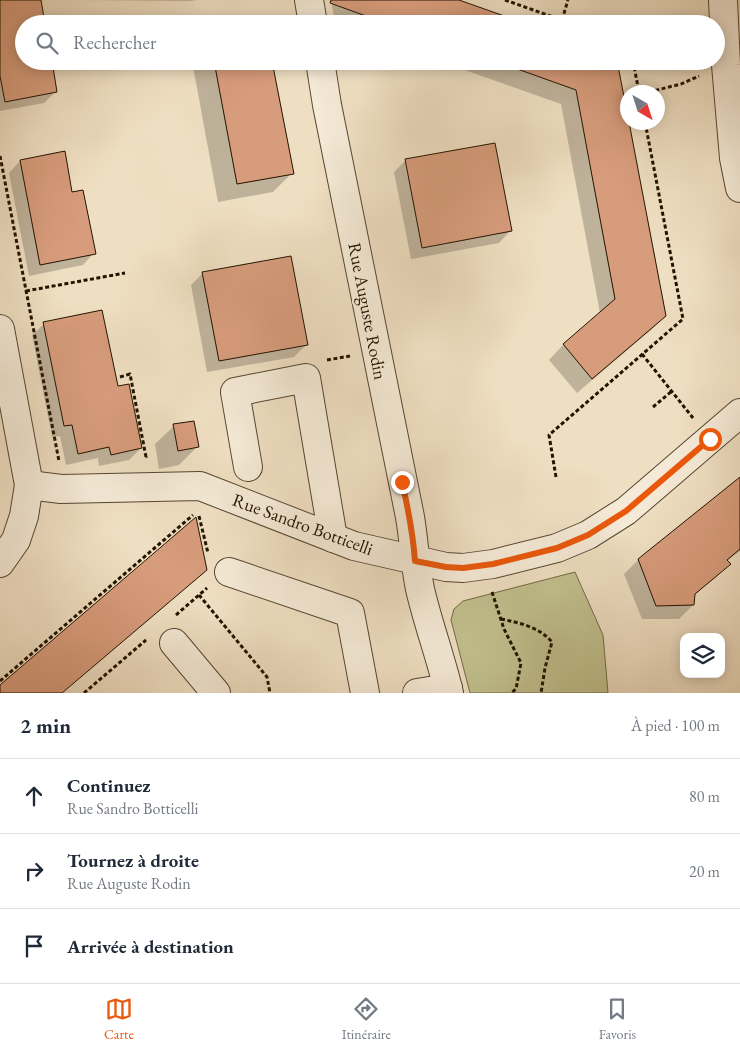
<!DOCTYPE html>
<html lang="fr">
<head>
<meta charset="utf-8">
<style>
  :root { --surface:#fff; --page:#f2f2f3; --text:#1f2937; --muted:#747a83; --line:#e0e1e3; --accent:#ea580c }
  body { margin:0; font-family:"EB Garamond",serif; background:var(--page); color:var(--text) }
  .controls { position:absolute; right:15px; bottom:15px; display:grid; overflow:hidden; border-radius:10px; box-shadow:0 2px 12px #0003 }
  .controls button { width:45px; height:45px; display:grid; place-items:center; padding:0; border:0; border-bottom:1px solid var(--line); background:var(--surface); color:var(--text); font:25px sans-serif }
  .compass { position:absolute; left:620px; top:85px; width:45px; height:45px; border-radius:50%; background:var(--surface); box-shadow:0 2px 12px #0003; rotate:141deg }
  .stop { position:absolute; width:15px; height:15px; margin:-11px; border:4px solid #ea580c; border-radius:50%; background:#fff }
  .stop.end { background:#ea580c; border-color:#fff; box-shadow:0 1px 5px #0008 }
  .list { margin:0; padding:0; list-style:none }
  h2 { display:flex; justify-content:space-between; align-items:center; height:65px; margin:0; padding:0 20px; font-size:21px }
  h2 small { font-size:16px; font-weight:400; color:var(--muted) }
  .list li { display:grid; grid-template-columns:32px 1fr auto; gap:15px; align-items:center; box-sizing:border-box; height:75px; padding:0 20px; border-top:1px solid var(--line) }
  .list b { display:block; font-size:19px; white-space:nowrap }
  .list p { margin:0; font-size:16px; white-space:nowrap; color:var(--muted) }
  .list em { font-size:16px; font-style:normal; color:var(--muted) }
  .icon { flex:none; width:28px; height:28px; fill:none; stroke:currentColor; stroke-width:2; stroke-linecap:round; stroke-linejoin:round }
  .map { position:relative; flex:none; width:740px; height:693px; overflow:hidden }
  .search { position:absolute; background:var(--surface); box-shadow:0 2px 12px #0003; left:15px; right:15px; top:15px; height:55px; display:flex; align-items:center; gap:12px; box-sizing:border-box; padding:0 18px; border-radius:28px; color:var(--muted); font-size:19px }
  .sheet { height:290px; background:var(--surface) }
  nav { display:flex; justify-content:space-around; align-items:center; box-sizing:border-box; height:70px; border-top:1px solid var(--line); background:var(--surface); font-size:14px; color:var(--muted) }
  nav a { display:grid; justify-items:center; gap:2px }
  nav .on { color:var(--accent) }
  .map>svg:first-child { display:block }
  .green { fill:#c1c08e; stroke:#726a47 }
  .shadow { fill:#0003 }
  .building { fill:#d79c7c; stroke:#231300 }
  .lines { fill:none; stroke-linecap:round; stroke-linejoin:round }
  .minor-casing { stroke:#564630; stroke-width:30 }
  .path { stroke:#231300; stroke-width:3; stroke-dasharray:4 2.5; stroke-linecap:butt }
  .minor { stroke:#f5ead7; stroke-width:28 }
  .route { stroke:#ea580c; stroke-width:6 }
  .labels { text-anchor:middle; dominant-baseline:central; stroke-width:4.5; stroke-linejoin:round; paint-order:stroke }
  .street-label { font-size:18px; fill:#231300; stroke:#f5ead7 }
</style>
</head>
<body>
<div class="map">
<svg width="740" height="693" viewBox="0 0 740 693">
  <rect width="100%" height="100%" fill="#efdfc2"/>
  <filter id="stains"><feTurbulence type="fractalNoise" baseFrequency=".004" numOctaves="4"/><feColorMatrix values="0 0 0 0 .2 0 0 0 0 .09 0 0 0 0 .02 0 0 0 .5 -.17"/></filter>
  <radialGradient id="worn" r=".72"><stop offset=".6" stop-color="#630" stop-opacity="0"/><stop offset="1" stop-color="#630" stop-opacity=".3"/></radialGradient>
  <path class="green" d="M575,572L603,635L608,693H470L451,620L454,609L463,601Z"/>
  <g class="shadow">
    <path d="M0,0H40L24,24V61L56,91L44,103L0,111Z"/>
    <path d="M82,0H196L191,1Z"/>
    <path d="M331,0H455L523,24H335Z"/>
    <path d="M192,61H271L292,173L273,192L218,202Z"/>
    <path d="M439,61H615L665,316L650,331L577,393L549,360L563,345L600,313L561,104Z"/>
    <path d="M406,160L510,231L499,243L411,259L394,172Z"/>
    <path d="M20,161L71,193L94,253L83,265L29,276L9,173Z"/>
    <path d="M203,273L306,345L294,357L207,372L191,285Z"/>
    <path d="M44,324L117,388L141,448L129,460L99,466L98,458L66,465L60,436L52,437L32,335Z"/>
    <path d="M174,426L198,446L179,465L159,469L155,444Z"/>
    <path d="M740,478V551L727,561L729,564L715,578L693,596V605L679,619H642L624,574L638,560Z"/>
    <path d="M190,584L62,693H0V687Z"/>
  </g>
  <g class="building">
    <path d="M0,0H41L45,24H24V61H52L57,92L5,102L0,76Z"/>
    <path d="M331,0H459L527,24H388L330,3Z"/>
    <path d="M214,61H272L294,174L237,184Z"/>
    <path d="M495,61H617L628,117V122H629L666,316L592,379L563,344L615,299L576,90Z"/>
    <path d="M495,143L512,231L422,248L405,159Z"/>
    <path d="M65,151L72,192L83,190L96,254L40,265L20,160Z"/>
    <path d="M291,256L308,345L219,361L202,272Z"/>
    <path d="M102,310L118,386L129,384L142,448L111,455L109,447L78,454L72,425L64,426L43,322Z"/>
    <path d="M194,421L199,447L178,451L173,424Z"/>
    <path d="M740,477V549L727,560L731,564L695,594L694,605L656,606L638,559Z"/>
    <path d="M196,517L207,570L62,693H0V685Z"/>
  </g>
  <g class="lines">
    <defs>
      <g id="minor">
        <path d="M309,0L313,24"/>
        <path d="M723,0L726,65L734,158L740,188"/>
        <path d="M320,61L327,105L410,517C414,541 415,565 420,589C428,624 441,658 449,693"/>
        <path d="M0,329L29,485L24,516L16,540L0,563"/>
        <path d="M248,467L235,392L306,378L333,538"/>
        <path d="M29,485L61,489L200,486L354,546L446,567L463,568L493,564L557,548L588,535L626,511L740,413"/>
        <path d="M229,572L350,613L365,693"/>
        <path d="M174,643L216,693"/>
        <path d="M417,693L448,688"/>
      </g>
    </defs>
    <use href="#minor" class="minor-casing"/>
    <g class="path">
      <path d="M505,0L573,24"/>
      <path d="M562,20L568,0"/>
      <path d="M633,61L639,92"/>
      <path d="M649,92L681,84L699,76"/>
      <path d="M0,156L59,461"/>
      <path d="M26,291L125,273"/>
      <path d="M642,354L693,418"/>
      <path d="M327,360L350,356"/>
      <path d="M120,377L130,374L146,457L144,458"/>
      <path d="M653,407L672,391"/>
      <path d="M556,477L549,435L683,319L645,122"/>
      <path d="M199,516L208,553"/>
      <path d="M492,592L504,629L521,663L516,689L511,693"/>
      <path d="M199,595L267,677L270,693"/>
      <path d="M176,615L207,588"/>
      <path d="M501,619C520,623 539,627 552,642L545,668L541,693"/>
      <path d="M0,681L193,515"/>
      <path d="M84,693L146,640"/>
    </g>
    <use href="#minor" class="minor"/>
  </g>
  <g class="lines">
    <path class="route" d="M402,482C408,508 413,534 415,561L446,567L463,568L493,564L557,548L588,535L626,511L710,439"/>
  </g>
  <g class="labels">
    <g class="street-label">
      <text transform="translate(368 311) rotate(79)">Rue Auguste Rodin</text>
      <text transform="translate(303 524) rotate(20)">Rue Sandro Botticelli</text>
    </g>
  </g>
  <rect width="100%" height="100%" filter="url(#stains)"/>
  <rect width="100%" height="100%" fill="url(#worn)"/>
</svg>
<div class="controls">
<button><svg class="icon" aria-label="layers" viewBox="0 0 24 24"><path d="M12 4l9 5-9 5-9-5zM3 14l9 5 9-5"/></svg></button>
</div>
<svg class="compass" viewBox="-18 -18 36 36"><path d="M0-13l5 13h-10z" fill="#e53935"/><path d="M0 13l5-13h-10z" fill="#747a83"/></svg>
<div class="stop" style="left:710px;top:439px"></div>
<div class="stop end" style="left:402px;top:482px"></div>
<div class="search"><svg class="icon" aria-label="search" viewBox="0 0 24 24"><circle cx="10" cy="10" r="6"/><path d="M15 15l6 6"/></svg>Rechercher</div>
</div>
<section class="sheet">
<h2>2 min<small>À pied · 100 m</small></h2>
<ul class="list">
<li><svg class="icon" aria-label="ahead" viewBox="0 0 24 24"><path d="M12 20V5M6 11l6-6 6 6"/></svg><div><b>Continuez</b><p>Rue Sandro Botticelli</p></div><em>80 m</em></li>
<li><svg class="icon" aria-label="right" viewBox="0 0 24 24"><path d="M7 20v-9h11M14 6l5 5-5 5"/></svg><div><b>Tournez à droite</b><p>Rue Auguste Rodin</p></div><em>20 m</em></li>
<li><svg class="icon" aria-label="arrive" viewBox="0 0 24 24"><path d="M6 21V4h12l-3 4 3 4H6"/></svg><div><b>Arrivée à destination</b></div></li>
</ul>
</section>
<nav>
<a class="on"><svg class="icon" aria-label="map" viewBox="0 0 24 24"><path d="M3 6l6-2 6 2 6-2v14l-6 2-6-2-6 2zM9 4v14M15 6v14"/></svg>Carte</a>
<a><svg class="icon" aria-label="directions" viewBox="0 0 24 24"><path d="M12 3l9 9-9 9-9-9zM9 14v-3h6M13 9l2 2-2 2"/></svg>Itinéraire</a>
<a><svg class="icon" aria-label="saved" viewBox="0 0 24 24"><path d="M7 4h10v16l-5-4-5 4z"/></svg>Favoris</a>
</nav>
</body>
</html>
